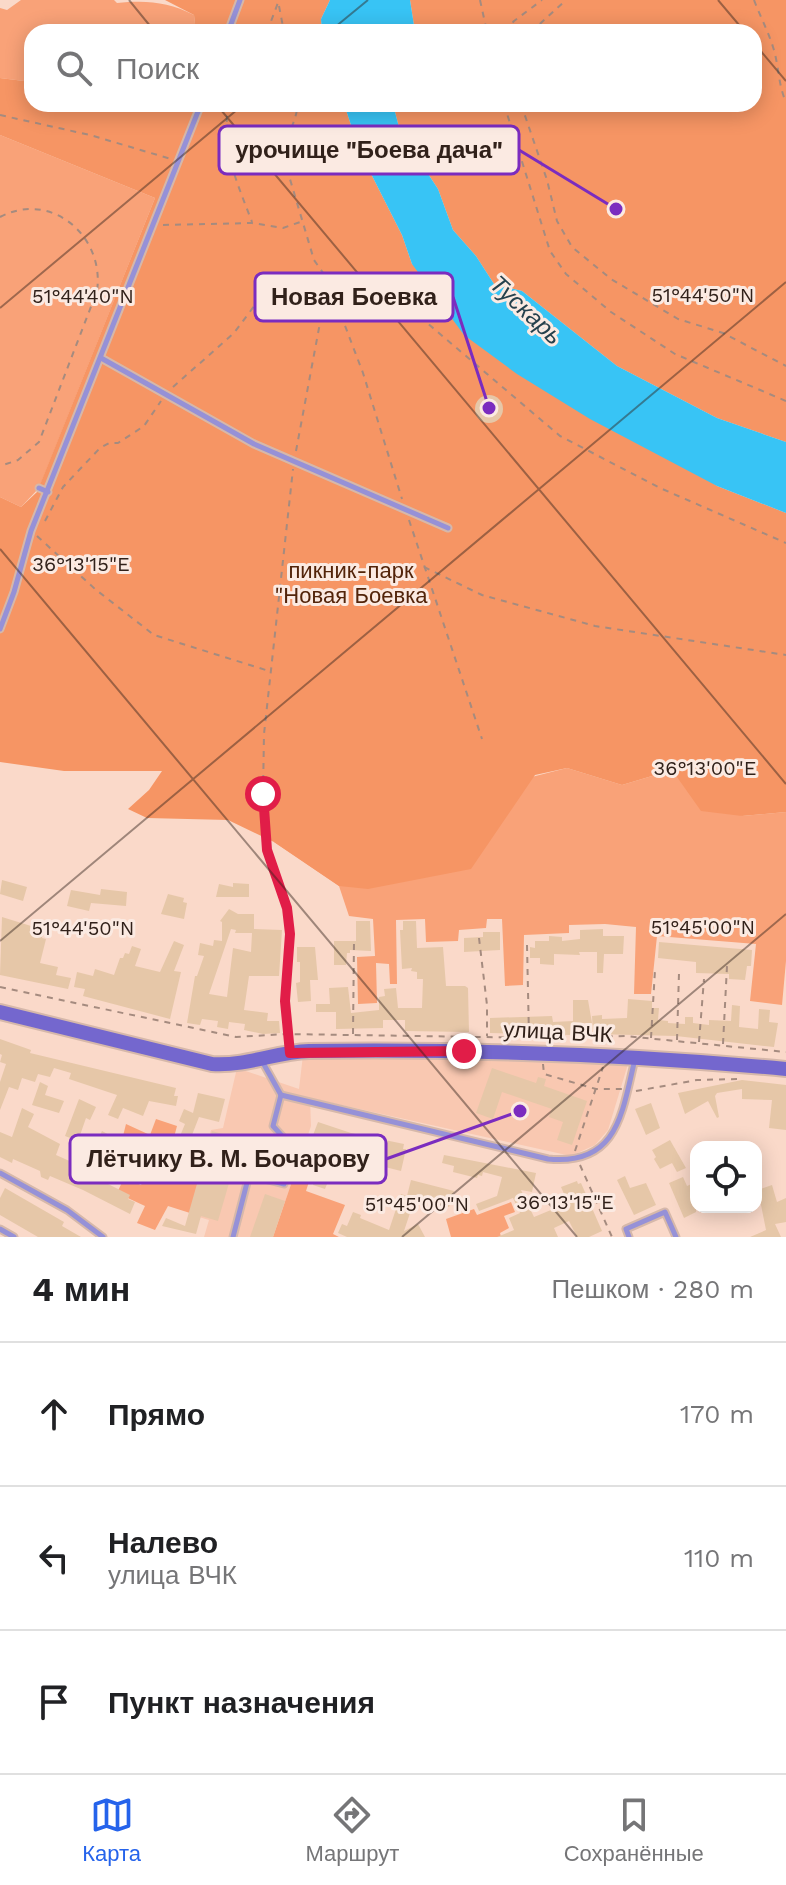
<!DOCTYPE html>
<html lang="ru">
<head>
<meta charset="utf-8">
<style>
  :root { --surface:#fff; --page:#f2f2f2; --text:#202124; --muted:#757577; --line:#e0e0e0; --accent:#2563eb }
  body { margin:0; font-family:"Work Sans",sans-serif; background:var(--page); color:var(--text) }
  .controls { position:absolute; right:24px; bottom:24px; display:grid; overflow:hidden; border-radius:16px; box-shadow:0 4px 20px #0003 }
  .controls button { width:72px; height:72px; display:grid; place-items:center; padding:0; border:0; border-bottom:2px solid var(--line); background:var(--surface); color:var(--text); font:40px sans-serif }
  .stop { position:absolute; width:24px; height:24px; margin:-18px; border:6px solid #e11d48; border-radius:50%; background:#fff }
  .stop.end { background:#e11d48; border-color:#fff; box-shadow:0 2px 8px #0008 }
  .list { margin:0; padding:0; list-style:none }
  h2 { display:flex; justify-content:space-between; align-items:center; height:104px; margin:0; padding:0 32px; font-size:34px }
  h2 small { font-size:26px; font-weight:400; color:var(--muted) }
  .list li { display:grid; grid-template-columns:52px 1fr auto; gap:24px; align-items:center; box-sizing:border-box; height:144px; padding:0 32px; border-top:2px solid var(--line) }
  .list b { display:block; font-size:30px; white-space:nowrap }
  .list p { margin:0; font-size:26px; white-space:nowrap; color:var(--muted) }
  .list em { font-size:26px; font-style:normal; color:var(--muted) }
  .icon { flex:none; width:44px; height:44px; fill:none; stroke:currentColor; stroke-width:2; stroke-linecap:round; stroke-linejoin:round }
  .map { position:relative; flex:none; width:786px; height:1237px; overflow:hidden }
  .search { position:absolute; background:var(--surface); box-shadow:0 4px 20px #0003; left:24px; right:24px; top:24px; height:88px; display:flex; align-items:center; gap:20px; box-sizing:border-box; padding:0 28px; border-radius:24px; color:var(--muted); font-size:30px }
  .sheet { height:536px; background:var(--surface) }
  nav { display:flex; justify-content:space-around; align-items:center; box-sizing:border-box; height:112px; border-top:2px solid var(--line); background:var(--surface); font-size:22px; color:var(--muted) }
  nav a { display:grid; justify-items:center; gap:4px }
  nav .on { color:var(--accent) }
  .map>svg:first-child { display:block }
  .built { fill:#f9c8b1 }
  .green { fill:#f9a278 }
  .forest { fill:#f69564 }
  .water { fill:#38c4f5 }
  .building { fill:#e6c7a8; fill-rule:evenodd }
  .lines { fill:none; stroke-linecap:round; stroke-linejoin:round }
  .service-casing { stroke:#d6b8aa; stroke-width:9 }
  .secondary-casing { stroke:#d6b8aa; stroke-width:18 }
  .path { stroke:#a58b7f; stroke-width:2; stroke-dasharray:6 6; stroke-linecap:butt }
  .service { stroke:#9691d7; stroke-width:5 }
  .secondary { stroke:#7467ce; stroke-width:14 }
  .route { stroke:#e11d48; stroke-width:10 }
  .ticks { fill:none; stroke:#31211a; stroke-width:2; stroke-opacity:0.45 }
  .labels { text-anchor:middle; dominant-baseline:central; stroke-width:6; stroke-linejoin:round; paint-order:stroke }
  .park-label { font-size:22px; fill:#53240a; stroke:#fbeae2 }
  .street-label { font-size:22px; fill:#31211a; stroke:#fbeae2 }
  .water-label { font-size:24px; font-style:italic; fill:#25414d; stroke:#fbeae2 }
  .ticks-label { font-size:20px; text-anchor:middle; fill:#31211a; stroke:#fbeae2; stroke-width:6; stroke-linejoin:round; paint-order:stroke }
  .leader { fill:none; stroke:#7b2cbf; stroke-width:3 }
  .callout-dot { fill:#7b2cbf; stroke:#fbeae2; stroke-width:3 }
  .callout { fill:#fbeae2; stroke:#7b2cbf; stroke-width:3 }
  .callout-label { font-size:24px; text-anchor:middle; font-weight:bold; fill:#31211a }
</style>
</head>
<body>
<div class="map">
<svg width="786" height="1237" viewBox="0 0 786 1237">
  <rect width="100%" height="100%" fill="#fad9c9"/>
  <path class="built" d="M445,1054L628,1064L608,1130L595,1145L571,1156L310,1098L311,1126L273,1237H204L209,1220L189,1214L211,1130L223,1128L237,1068L299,1089L303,1055Z"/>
  <g class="green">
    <path d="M21,0H114L117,3C147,0 168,2 194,15L196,32H32V82L0,78V8L7,10Z"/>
    <path d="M0,135L155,198L39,488L21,507L0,497Z"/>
    <path d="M567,768L622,785L672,770L742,816L786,812V961L782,1005L750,1001L756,944L657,936L651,994H634L636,927L605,924L569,925V933L524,935L523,985L505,986L502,919H487L486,928L459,930L458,941L426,942L425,919L396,920L397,984H390L389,964L376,963L377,1003L358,1004L357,957L375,956L373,919L349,916L339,886L274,842Z"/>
    <path d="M156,1119L177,1126L173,1141L207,1151L190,1213L168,1206L155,1230L137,1223L145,1206L117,1193L124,1178L141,1185L156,1155L122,1140L126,1124L150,1135Z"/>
    <path d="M300,1158L315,1163L306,1191L345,1205L333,1234L339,1237H273Z"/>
    <path d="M511,1202L515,1212L504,1216L509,1228L500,1233L501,1237H451L446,1219L474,1209L477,1215Z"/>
  </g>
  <g class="forest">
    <path d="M165,0H330L321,19L322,32H196L194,15Z"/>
    <path d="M410,0H786V442L717,418L617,366L522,291L494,284L476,256L453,230L438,189L400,131L395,112L399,104H754V32H415Z"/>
    <path d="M0,78L32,82V104H344L360,152L402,235L412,264L717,486L786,513V812L742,816L701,811L672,770L622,785L567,768L535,775L471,869L368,889L339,886L274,842L228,820L147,818L128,809L149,790L162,771H64L0,762V497L21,507L37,492L155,198L0,135Z"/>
  </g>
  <g class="water">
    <path d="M330,0H410L415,32H322L321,19Z"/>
    <path d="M344,104H399L395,112L400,131L438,189L453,230L476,256L494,284L522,291L617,366L717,418L786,442V513L717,486L590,419L517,374L464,335L412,264L402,235L360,152Z"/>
  </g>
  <g class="building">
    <circle cx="489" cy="409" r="14"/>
    <path d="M2,880L27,887L23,901L0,894Z"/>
    <path d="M233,883L249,884V897H216L219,884L233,887Z"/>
    <path d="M101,889L127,892L126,906L91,903L89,911L67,906L71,890L100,895Z"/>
    <path d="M168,894L184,898L183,902L187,903L184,919L161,914Z"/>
    <path d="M229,909L238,914H254V929L282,930L279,976H249L244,1010L268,1013L267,1021H279L280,1033L263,1034L244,1030L245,1024L229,1022L228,1029L217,1027L218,1021L202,1019L200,1025L187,1023L195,976H197L204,956L198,955L200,943L213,946L214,940L222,941V922L220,921ZM231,929L236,930L235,933H252L251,952L233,948L227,997L209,994Z"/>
    <path d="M2,917L44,930L42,938L46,939L40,963L58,967L56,975L71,978L68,989L0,975Z"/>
    <path d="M356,921H370L371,951L350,950V953H347L346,965H334V941H356Z"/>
    <path d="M403,921H416L417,948L443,947L446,986H465L468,988L469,1032L405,1031V1020H383V1028L336,1029V1012H316V1004H330L329,988L348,987L351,1013L379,1010V997L385,996L384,989L396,988L398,1008H422L423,979H417V972L411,971L412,968L402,969L400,930H403Z"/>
    <path d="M603,929V936H624L623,954H604L603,973H597V952H579L580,955L554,954V965L540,964V958H530V947L535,948V941H549V936L562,937V941L580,939V930Z"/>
    <path d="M483,932H500V950L464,952V938L483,937Z"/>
    <path d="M174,941L184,945L174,971L181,972L170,1019L83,996L85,989L74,987L77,972L93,976L95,969L114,975L120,958H123L125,953L129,954L132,946L141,949L135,966L160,972Z"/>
    <path d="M659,942L752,950L751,966H747L745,980L729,979V974L696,973V962L658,958Z"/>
    <path d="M297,947H315L318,980H310L311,1001L298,1002L296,983L300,982V962H297Z"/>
    <path d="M628,999L652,1001V1008H659L658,1020L668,1021V1023L685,1024V1017H693V1023L709,1025V1020L731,1021L732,1005L740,1006L739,1027L758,1029L759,1009L770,1010L769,1022L778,1023L774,1047L676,1036L593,1034L592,1016L602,1015V1019L627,1018Z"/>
    <path d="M573,1000H588L592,1023H575V1033L572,1035L490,1033V1018L552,1016L553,1022L573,1021Z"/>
    <path d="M0,1039L31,1050L30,1053L176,1088L174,1096H178L176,1106L149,1101L143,1116L123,1108L118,1119L108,1115L117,1095L69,1079L71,1073L54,1068L50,1077L38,1074L35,1082L22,1078L18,1090L9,1087L0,1110V1082L6,1064L0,1062L2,1055L0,1054Z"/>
    <path d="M492,1068L536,1083L538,1077L546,1079L544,1086L587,1101L572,1145L557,1140L563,1122L549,1117L552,1109L502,1092L493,1119L476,1113Z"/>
    <path d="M742,1080L786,1085V1130L769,1128L772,1100L742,1099V1089L717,1093L715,1096L719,1117L717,1118L708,1101L685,1114L678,1093Z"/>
    <path d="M40,1082L48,1086L45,1095L64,1101L59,1113L32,1105Z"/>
    <path d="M198,1093L225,1099L219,1122L199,1117L190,1140L180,1136L185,1124L179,1121L184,1109L193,1113Z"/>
    <path d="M79,1099L96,1107L90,1120L86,1118L78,1141L65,1136Z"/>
    <path d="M651,1103L660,1128L646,1135L635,1109Z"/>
    <path d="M22,1108L34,1114L28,1127L60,1144L56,1155L74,1163L81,1150L91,1154L102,1131L149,1157L138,1179L131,1175L132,1172L105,1159L103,1164L97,1161L90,1175L130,1195L128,1199L135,1202L130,1214L83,1190L50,1176L48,1180L41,1177L40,1171L13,1159L12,1163L0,1157V1132L12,1137Z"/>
    <path d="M318,1122L351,1133L404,1144L403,1149H406L401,1171L385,1167L383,1184L375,1182L377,1168L369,1165L374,1155L327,1141L321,1157L304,1152L307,1142L310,1143Z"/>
    <path d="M212,1131L287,1152L281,1172L236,1159L218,1221L201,1216L196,1234L162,1226L166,1218L185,1226Z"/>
    <path d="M670,1140L686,1168L677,1172L672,1163L660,1169L654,1159L656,1157L652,1150Z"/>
    <path d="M444,1155L536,1173L532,1192L521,1190L534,1217L568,1203L561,1187L577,1181L578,1184L581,1183L602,1231L589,1237H577L569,1221L554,1228L558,1237H497L514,1230L509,1218L520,1213L513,1198L479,1211L476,1204L497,1196L502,1177L483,1172L482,1176L478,1175L477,1178L453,1172L454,1166L442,1163Z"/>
    <path d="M322,1160L335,1164L325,1189L313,1185Z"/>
    <path d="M625,1176L630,1188L646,1183L656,1205L634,1215L617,1180Z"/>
    <path d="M683,1177L687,1186L696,1182V1212L684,1218L669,1183Z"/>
    <path d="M411,1180L454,1191L449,1207L415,1198L404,1231L418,1224L425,1237H347L338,1233L342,1224L347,1226L353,1212L361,1215L360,1218L389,1230L401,1194L407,1196Z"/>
    <path d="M772,1185L777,1202L786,1198V1222L775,1224L781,1237H750L766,1230L758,1190Z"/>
    <path d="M5,1188L64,1222L62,1226L81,1237H38L0,1215V1198Z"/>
    <path d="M265,1194L285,1201L273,1237H250Z"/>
  </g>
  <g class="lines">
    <defs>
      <g id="service">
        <path d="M228,32L240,0"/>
        <path d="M101,358L254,444L448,528"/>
        <path d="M39,488L48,492"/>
        <path d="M0,629L14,592L31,531L201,104"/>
        <path d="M262,1061L281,1095L548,1159C618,1166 622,1113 635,1059"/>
        <path d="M0,1173L67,1210L103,1237"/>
        <path d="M0,1229L14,1237"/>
        <path d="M233,1237L249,1175L284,1184L294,1149L273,1126L281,1095"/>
        <path d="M629,1237L626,1229L665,1212L676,1237"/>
      </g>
      <path id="secondary" d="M0,1012L212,1064C249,1066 275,1052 309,1051C468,1049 627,1054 786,1069"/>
    </defs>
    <use href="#service" class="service-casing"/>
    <use href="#secondary" class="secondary-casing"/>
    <g class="path">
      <path d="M480,0L487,32"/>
      <path d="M754,0C760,16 768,31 773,47C779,65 778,85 786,102"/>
      <path d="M279,6L284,32"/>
      <path d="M267,32L279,0"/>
      <path d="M505,32L514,21L542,0"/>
      <path d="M531,32L566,0"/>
      <path d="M229,104C220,147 237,182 252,222"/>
      <path d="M504,104L550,251L566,274L611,312L675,354L786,401"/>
      <path d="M521,104L547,180L557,221L572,247L611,279L678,319L723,333L786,366"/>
      <path d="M0,115L90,135L171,159"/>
      <path d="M0,217C51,190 105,236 97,291L39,442L18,460L0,466"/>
      <path d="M163,225L252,223L283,228L303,221"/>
      <path d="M328,281L363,373L402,499"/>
      <path d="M273,282L277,294C296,289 311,289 328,280L314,260L284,159C284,140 296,123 298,104"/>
      <path d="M173,387L234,333L273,281"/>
      <path d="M296,451L328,280H358L395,299L426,322L560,436L660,488L786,543"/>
      <path d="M409,520L482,739"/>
      <path d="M45,521L63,487L100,448L109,443H118L144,426L161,401"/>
      <path d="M37,536L95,589L154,635L269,671"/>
      <path d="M424,567L482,595L595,626L786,655"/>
      <path d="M479,938L487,1005V1036"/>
      <path d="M527,945L529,1037"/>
      <path d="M0,987L236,1037L286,1034L545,1038L625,1036L786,1052"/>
      <path d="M353,1034L354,942"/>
      <path d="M651,1038L655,970"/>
      <path d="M677,1040L679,973"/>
      <path d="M288,1041L285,1001L290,934L287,908L267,850L263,794L264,734L293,469"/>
      <path d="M699,1042L704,979"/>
      <path d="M723,1044L727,966"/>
      <path d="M543,1064L544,1074L596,1089H622"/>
      <path d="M636,1091L697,1080L738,1079"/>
      <path d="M575,1151L603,1067"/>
      <path d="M580,1165L612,1237"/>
    </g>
    <use href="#service" class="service"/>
    <use href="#secondary" class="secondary"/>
  </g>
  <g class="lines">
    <path class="route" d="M263,794L267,850L287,908L290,934L285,1001L290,1053L464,1051"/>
  </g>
  <path class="ticks" d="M129,0L155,32M718,0L745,32M329,32L368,0M754,43L786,81M216,104L786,784M0,308L244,104M0,549L577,1237M0,941L786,282M402,1237L786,914"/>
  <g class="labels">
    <g class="park-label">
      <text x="351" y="570">пикник-парк<tspan x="351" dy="25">"Новая Боевка</tspan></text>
    </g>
    <g class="street-label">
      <text transform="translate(558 1032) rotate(3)">улица ВЧК</text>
    </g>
    <g class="water-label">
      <text transform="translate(526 310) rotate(43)">Тускарь</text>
    </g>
  </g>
  <g class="ticks-label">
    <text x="703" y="302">51°44'50"N</text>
    <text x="83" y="303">51°44'40"N</text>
    <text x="81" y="571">36°13'15"E</text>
    <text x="705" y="775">36°13'00"E</text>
    <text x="703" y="934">51°45'00"N</text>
    <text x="83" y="935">51°44'50"N</text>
    <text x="565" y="1209">36°13'15"E</text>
    <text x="417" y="1211">51°45'00"N</text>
  </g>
  <path class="leader" d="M616 209L519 150M489 408L453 297M520 1111L386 1159"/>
  <g class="callout-dot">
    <circle cx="616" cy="209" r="8"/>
    <circle cx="489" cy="408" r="8"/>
    <circle cx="520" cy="1111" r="8"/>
  </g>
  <g class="callout">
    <rect x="219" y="126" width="300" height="48" rx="8"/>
    <rect x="255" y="273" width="198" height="48" rx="8"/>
    <rect x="70" y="1135" width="316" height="48" rx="8"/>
  </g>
  <g class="callout-label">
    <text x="369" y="158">урочище "Боева дача"</text>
    <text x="354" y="305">Новая Боевка</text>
    <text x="228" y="1167">Лётчику В. М. Бочарову</text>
  </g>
</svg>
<div class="controls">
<button><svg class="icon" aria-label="locate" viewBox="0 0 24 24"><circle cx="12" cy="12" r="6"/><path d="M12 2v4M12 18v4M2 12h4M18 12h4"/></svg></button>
</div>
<div class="stop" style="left:263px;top:794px"></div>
<div class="stop end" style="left:464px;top:1051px"></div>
<div class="search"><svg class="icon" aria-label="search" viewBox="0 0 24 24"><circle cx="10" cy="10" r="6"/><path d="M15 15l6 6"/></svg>Поиск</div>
</div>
<section class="sheet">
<h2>4 мин<small>Пешком · 280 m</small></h2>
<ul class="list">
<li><svg class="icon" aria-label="ahead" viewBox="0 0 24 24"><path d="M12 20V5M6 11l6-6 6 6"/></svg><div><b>Прямо</b></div><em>170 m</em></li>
<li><svg class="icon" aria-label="left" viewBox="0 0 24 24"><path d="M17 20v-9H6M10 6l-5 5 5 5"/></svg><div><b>Налево</b><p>улица ВЧК</p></div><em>110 m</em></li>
<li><svg class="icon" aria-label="arrive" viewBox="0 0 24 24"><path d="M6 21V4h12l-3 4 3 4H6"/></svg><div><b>Пункт назначения</b></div></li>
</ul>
</section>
<nav>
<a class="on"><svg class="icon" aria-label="map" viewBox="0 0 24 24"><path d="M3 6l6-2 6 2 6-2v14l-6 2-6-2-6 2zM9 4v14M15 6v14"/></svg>Карта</a>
<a><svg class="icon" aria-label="directions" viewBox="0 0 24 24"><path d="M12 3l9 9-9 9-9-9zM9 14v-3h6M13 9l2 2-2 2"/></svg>Маршрут</a>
<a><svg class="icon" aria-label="saved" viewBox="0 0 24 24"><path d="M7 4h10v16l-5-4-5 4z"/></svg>Сохранённые</a>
</nav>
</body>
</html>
